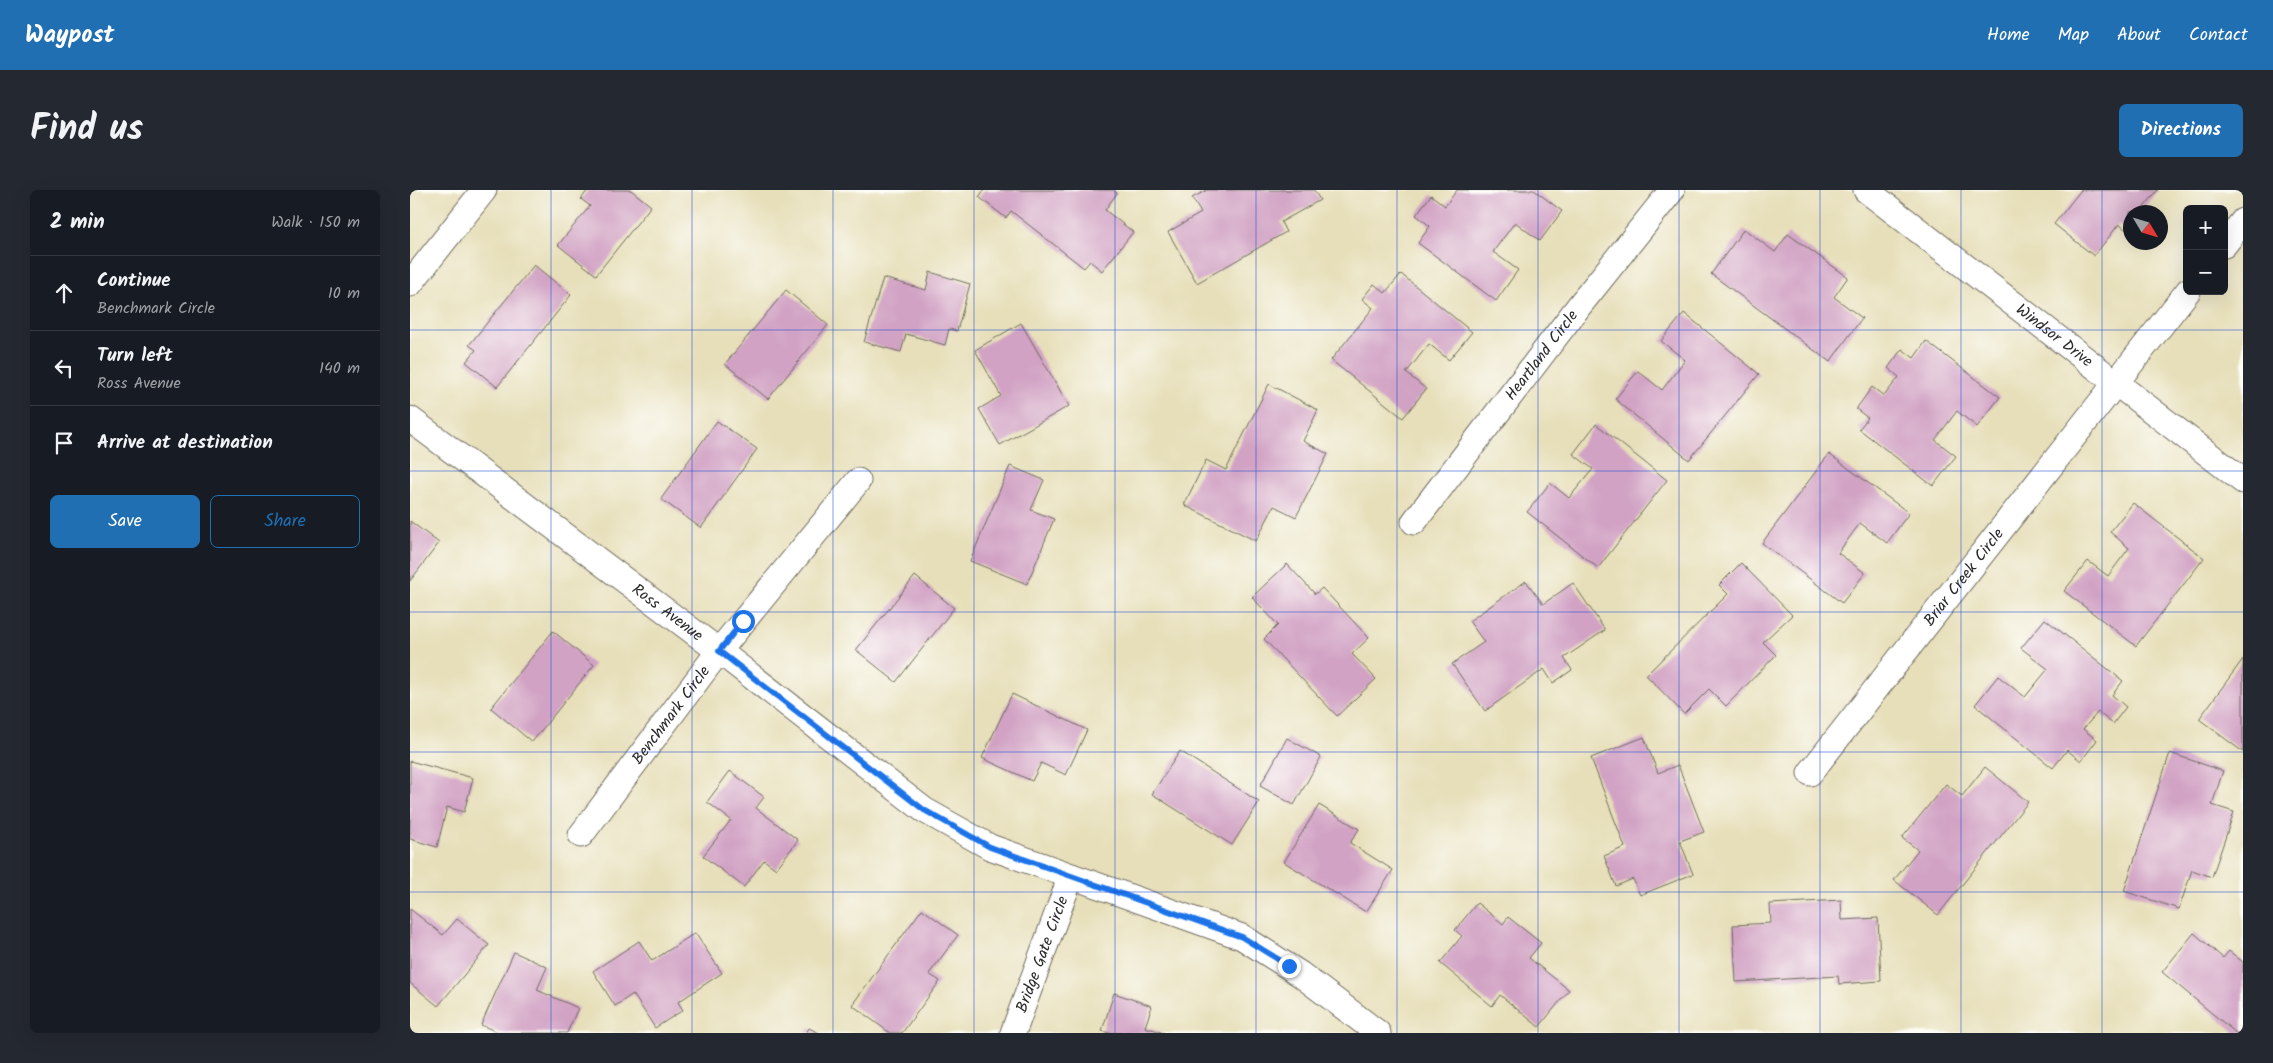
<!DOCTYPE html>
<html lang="en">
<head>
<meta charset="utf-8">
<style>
  :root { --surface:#171b24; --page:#242831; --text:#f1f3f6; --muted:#9ea1a6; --line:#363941; --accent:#1f6fb2 }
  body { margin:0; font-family:Kalam,sans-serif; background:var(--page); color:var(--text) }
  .controls { position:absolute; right:15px; top:15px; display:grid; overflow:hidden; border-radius:8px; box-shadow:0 5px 20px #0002 }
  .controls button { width:45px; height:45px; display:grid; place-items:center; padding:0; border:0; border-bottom:1px solid var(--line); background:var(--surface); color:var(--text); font:25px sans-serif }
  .compass { position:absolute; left:1713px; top:15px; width:45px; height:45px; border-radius:50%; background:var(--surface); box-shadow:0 5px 20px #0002; rotate:128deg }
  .stop { position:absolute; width:15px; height:15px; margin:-11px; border:4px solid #1a73e8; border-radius:50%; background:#fff }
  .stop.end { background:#1a73e8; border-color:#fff; box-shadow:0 1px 5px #0008 }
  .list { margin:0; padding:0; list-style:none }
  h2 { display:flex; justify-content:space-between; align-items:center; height:65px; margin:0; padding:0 20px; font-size:21px }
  h2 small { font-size:16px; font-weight:400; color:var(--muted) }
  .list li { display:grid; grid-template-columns:32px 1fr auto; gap:15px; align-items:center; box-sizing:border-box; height:75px; padding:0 20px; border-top:1px solid var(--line) }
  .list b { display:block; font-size:19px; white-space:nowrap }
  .list p { margin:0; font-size:16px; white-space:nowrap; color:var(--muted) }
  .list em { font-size:16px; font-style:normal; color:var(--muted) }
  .actions { display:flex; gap:10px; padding:15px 20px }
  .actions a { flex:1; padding:11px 0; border:1px solid var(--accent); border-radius:8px; text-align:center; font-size:18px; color:var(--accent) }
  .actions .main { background:var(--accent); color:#fff }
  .icon { flex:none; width:28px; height:28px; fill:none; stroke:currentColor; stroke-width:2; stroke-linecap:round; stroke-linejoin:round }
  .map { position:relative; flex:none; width:1833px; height:843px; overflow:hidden; border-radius:8px }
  header { display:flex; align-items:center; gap:30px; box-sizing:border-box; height:70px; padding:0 25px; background:var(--accent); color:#fff }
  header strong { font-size:24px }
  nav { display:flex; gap:28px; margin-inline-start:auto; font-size:18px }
  .intro { display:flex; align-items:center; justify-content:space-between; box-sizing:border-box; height:120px; padding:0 30px }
  h1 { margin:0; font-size:35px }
  .button { padding:12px 22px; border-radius:8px; background:var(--accent); color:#fff; font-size:18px; font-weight:700 }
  main { display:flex; gap:30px; padding:0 30px }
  aside { flex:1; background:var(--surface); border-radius:8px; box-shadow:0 5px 20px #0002 }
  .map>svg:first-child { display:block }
  .building { fill:#d1a2c4 }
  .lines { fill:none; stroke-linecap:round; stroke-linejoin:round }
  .street-casing { stroke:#6d6a5d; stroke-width:27 }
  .street { stroke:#fff; stroke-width:25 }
  .route { stroke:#1a73e8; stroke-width:6 }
  .grid { fill:none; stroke:#1d4ed8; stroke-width:1; stroke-opacity:0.55 }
  .labels { text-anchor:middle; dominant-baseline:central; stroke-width:5; stroke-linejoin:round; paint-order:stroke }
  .street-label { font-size:16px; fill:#2b2b2b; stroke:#fdfcf7 }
</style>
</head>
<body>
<header>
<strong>Waypost</strong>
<nav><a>Home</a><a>Map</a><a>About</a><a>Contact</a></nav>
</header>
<div class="intro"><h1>Find us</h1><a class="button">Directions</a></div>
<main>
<aside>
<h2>2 min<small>Walk · 150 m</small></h2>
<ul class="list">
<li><svg class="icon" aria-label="ahead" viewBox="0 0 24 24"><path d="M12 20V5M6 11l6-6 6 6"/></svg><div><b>Continue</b><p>Benchmark Circle</p></div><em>10 m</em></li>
<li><svg class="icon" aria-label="left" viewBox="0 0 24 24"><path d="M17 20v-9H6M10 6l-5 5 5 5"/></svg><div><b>Turn left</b><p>Ross Avenue</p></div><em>140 m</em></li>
<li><svg class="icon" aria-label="arrive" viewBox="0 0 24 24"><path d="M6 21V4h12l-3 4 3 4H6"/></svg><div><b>Arrive at destination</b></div></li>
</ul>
<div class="actions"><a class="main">Save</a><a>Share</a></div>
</aside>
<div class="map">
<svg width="1833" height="843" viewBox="0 0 1833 843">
  <rect width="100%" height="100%" fill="#fdfcf7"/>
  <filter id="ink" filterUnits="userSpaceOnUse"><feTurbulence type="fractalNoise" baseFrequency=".02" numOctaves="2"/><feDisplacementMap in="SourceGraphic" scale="10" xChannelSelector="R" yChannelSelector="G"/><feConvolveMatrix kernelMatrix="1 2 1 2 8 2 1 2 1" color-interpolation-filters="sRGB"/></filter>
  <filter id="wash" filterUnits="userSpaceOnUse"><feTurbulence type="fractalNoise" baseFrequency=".0096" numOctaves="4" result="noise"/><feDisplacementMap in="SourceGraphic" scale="20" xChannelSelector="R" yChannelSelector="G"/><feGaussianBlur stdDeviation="1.12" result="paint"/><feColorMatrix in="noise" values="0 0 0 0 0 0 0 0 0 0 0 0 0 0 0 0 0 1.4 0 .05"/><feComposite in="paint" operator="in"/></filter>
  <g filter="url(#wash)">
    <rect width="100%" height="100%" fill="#e7dfba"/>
    <g id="blocks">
      <g class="building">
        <path d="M178,0H221L241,16L186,85L148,55L180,16L171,9Z"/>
        <path d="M574,0H703L707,3L695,20L723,42L692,81L680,71L674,78L601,21L596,28L569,7Z"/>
        <path d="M797,0H904L910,10L871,32L876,42L787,93L758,42L791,23L782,8Z"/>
        <path d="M1047,0H1124L1152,21L1130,51L1105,32L1083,62L1108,80L1086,111L1008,53L1020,36L1006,25L1021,5L1035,16Z"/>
        <path d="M1671,0H1748L1730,22H1720V34L1716,40L1709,34L1684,66L1644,34Z"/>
        <path d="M1334,39L1365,62L1378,44L1438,87L1424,107L1452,128L1420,172L1301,84Z"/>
        <path d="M124,75L161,105L87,197L56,172L66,160L59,155Z"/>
        <path d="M520,82L560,94L547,141L539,139L535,155L496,144L491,162L454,152L473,88L516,100Z"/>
        <path d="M991,84L1062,142L1039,170L1019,154L996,183L1016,199L993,228L921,170L963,118L952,109L964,94L975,103Z"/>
        <path d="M376,100L418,135L358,209L315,174Z"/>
        <path d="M1274,123L1349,184L1279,270L1205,209L1228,181L1252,200L1275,170L1251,151Z"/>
        <path d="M611,133L659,216L590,255L569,219L591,206L565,160Z"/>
        <path d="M1516,151L1590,207L1567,237L1547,221L1525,250L1546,266L1523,296L1449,239L1458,228L1446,219L1462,197L1474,206L1489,187L1478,178L1492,159L1504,168Z"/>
        <path d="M859,194L908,220L893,251L918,264L886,327L864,316L846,351L774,315L796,270L816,280Z"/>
        <path d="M307,231L347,259L291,338L251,309Z"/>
        <path d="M1186,234L1257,290L1188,378L1117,322L1140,293L1159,308L1183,279L1163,264Z"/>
        <path d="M1419,264L1499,323L1477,353L1450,333L1428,363L1455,383L1432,413L1352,353Z"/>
        <path d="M600,276L634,290L621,320L644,329L617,394L560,371Z"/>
        <path d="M1723,313L1794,368L1726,456L1654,401L1678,371L1698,386L1719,358L1700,342Z"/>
        <path d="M0,331L29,353L0,391Z"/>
        <path d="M1331,373L1382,425L1353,452L1366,465L1316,516L1299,499L1274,524L1236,485L1318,404L1309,395Z"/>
        <path d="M877,374L905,404L912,398L959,448L942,464L966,489L927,526L854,449L868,435L842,407Z"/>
        <path d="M505,386L544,418L486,492L446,460Z"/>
        <path d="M1116,391L1133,414L1163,393L1195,440L1154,468L1162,480L1143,493L1134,479L1075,521L1042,474L1074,452L1059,431Z"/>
        <path d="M1635,429L1713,491L1702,505L1716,517L1703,534L1688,522L1673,539L1687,550L1671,571L1657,560L1643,578L1565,515L1588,486L1615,507L1638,479L1611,458Z"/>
        <path d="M143,441L184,475L122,552L81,518Z"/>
        <path d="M1833,469V562L1789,529Z"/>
        <path d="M602,504L677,540L656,585L631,573L622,591L572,568Z"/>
        <path d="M1234,547L1248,583L1268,575L1294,642L1270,651L1283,684L1230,705L1223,689L1206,696L1194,666L1215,657L1181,568Z"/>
        <path d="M877,548L911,567L884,615L850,596Z"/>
        <path d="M770,561L849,612L822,655L742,604Z"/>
        <path d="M1760,563L1813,581L1802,615L1824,622L1802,687L1782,680L1769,719L1714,701Z"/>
        <path d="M0,571L63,588L54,622L37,617L27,657L0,649Z"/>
        <path d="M1575,577L1618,612L1528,725L1484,690L1508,660L1492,648L1536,594L1552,606Z"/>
        <path d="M320,581L354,607L346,618L388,650L366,679L354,670L334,697L293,666L321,630L297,612Z"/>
        <path d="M909,615L949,639L940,653L983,680L956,722L874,672Z"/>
        <path d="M1431,710L1432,730L1468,728L1471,791L1429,794L1428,786L1326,792L1323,735L1361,733L1360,714Z"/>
        <path d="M1067,713L1093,734L1098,727L1131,753L1119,768L1159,800L1129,837L1090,805L1082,816L1030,773L1052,746L1045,740Z"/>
        <path d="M0,719L33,745L47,729L79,755L28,816L0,793Z"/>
        <path d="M512,719L548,745L519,784L530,791L492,843H480L442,815Z"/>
        <path d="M285,743L312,783L268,812L273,820L245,838L223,804L205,816L183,781L229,751L242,771Z"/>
        <path d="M1784,743L1813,768L1819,761L1833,772V843H1826L1752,782Z"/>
        <path d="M104,762L137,777L127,800L168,818L157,843H90L71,835Z"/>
        <path d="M704,803L742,816L735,837L754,843H699L692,841Z"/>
        <path d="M399,838L409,843H396Z"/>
      </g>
    </g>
  </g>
  <g filter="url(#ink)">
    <use href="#blocks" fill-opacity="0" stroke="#6d6a5d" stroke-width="1"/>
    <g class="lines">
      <defs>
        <g id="street">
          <path id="s1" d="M1456,0L1833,291"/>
          <path d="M1814,55L1833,31"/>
          <path d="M0,94L74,0"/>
          <path id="s2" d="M0,229L309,461L514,620L580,657L832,747L890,784L968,843"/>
          <path id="s3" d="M1004,332L1169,116L1262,0"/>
          <path id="s4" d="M1400,583L1778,101"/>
          <path id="s5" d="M171,645L309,461L448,291"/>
          <path id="s6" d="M603,843L661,686"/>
        </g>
      </defs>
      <use href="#street" class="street-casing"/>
      <use href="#street" class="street"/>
    </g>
  </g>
  <g class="lines" filter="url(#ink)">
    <path class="route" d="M333,431L309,461L514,620L580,657L832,747L879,776"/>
  </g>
  <path class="grid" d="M141,0V843M282,0V843M423,0V843M564,0V843M705,0V843M846,0V843M987,0V843M1128,0V843M1269,0V843M1410,0V843M1551,0V843M1692,0V843M0,140H1833M0,281H1833M0,422H1833M0,562H1833M0,702H1833"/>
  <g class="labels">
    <g class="street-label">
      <text stroke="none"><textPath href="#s1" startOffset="238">Windsor Drive</textPath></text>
      <text stroke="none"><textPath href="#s3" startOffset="210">Heartland Circle</textPath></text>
      <text stroke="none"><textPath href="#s4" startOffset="249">Briar Creek Circle</textPath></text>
      <text stroke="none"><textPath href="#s2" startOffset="322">Ross Avenue</textPath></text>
      <text stroke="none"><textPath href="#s5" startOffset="150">Benchmark Circle</textPath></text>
      <text stroke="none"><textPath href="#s6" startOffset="84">Bridge Gate Circle</textPath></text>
    </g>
  </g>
</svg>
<div class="controls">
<button>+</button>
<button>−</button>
</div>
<svg class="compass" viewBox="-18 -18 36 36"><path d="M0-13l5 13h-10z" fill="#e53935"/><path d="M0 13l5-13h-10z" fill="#9ea1a6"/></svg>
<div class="stop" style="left:333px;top:431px"></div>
<div class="stop end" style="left:879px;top:776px"></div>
</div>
</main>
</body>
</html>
